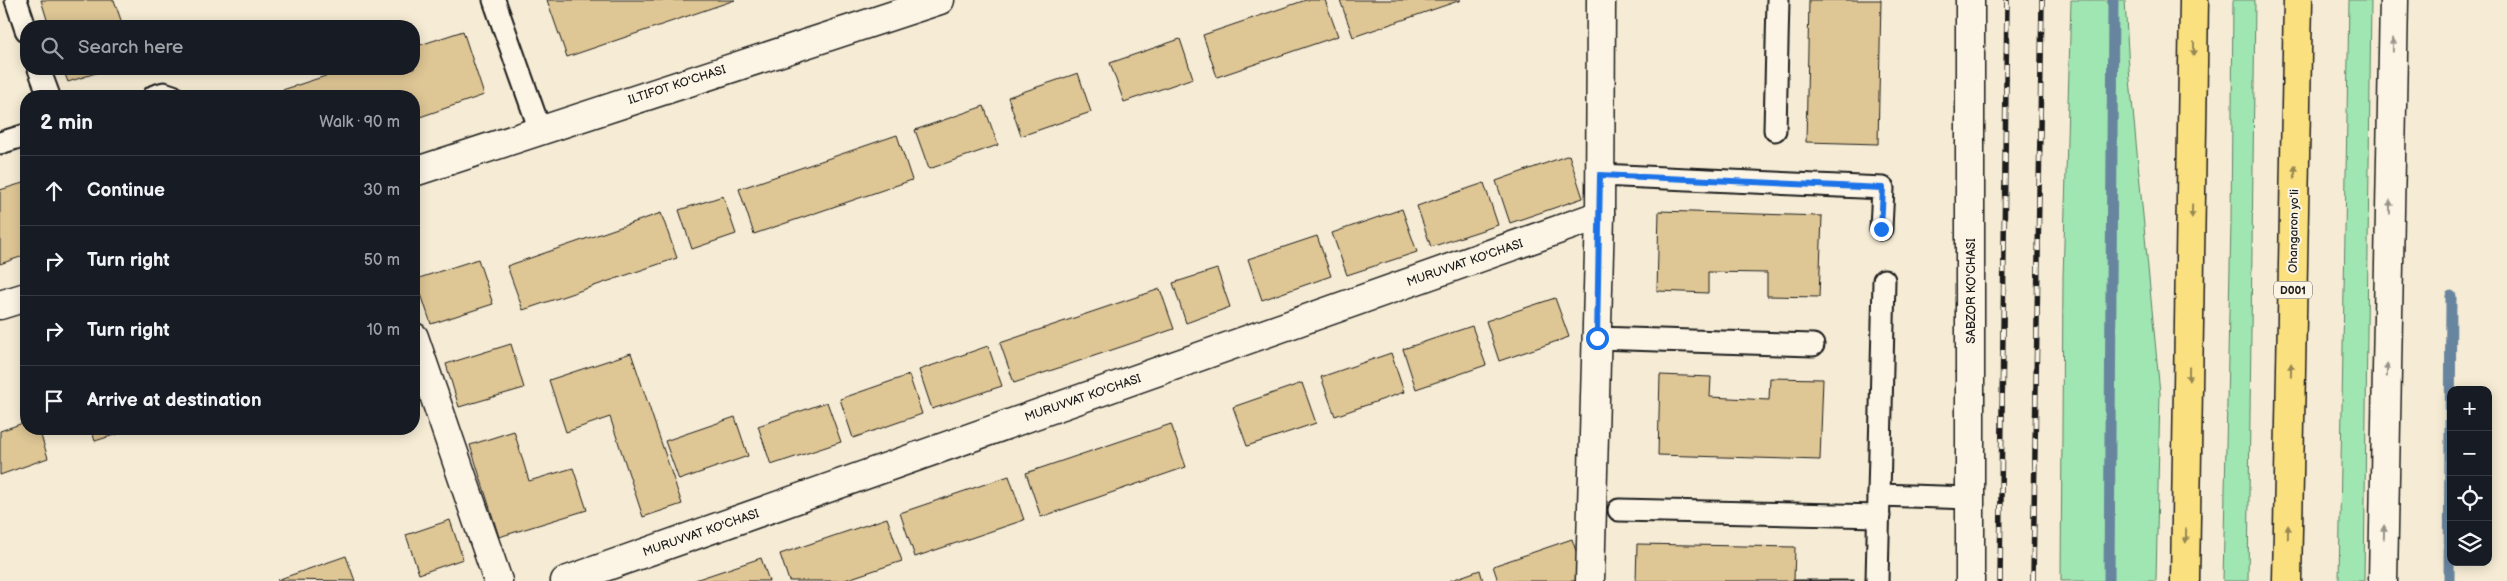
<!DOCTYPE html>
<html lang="en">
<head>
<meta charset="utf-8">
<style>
  :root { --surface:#171b24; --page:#20242c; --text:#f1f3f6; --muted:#9ea1a6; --line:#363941 }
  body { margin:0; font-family:"Balsamiq Sans",sans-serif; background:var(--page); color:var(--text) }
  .controls { position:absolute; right:15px; bottom:15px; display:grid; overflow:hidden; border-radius:10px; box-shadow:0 2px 12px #0003 }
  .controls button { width:45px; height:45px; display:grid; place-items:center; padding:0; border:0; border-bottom:1px solid var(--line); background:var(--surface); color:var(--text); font:25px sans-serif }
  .stop { position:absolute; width:15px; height:15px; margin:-11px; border:4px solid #1a73e8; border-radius:50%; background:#fff }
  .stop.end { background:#1a73e8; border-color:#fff; box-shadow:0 1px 5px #0008 }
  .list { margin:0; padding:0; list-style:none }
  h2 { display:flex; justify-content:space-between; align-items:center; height:65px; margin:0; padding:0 20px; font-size:21px }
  h2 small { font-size:16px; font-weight:400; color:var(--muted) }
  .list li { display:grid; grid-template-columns:32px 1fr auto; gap:15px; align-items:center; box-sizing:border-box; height:70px; padding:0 20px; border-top:1px solid var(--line) }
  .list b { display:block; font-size:19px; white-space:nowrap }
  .list em { font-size:16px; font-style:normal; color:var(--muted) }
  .icon { flex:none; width:28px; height:28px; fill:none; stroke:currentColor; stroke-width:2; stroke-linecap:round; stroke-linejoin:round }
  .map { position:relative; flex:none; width:2507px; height:581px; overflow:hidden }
  .search { position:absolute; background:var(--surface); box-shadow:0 2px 12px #0003; left:20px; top:20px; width:400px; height:55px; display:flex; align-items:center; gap:12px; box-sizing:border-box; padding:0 18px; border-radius:20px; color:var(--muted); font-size:19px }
  .panel { position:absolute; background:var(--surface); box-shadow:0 2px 12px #0003; left:20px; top:90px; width:400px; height:345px; border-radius:20px }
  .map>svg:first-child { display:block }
  .green { fill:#a0e6b2; stroke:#5e8167 }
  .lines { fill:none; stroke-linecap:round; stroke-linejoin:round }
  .stream { stroke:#68859f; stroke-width:11 }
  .building { fill:#dec695; stroke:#1c1c1c }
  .lane-casing { stroke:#1c1c1c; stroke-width:25 }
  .street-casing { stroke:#1c1c1c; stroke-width:31 }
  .secondary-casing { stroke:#1c1c1c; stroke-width:31 }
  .highway-casing { stroke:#1c1c1c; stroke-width:31 }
  .lane { stroke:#fcf5e5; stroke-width:21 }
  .street { stroke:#fcf5e5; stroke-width:28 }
  .secondary { stroke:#fcf5e5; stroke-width:28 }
  .highway { stroke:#fbe080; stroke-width:28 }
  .rail-casing { stroke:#1c1c1c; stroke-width:5.5 }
  .rail { stroke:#fcf5e5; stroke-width:4; stroke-dasharray:11; stroke-linecap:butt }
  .oneway { fill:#97938b }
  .oneway2 { fill:#978853 }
  .route { stroke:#1a73e8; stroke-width:6 }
  .labels { text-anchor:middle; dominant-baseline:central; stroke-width:4; stroke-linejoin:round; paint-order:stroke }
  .shield { fill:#fcf5e5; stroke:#5f5d58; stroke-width:1 }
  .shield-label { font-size:11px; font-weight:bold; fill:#1c1c1c }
  .street-label { font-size:12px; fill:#1c1c1c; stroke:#fcf5e5 }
</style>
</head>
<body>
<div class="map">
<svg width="2507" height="581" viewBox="0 0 2507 581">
  <rect width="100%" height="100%" fill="#f6ecd5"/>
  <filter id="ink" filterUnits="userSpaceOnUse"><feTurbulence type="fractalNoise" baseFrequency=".02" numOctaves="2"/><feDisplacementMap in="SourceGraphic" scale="10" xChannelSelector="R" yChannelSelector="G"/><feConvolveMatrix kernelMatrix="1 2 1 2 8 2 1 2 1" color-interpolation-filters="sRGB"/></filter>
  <g filter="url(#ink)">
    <g class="green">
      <path d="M2071,0H2125L2129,69L2160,393L2156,581H2061L2063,278Z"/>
      <path d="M2233,0H2255L2248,581H2223L2231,223Z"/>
      <path d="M2349,0H2371L2364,581H2339Z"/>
    </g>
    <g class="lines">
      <g class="stream">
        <path d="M2109,581L2113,0"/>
        <path d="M2449,581L2451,296"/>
      </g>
    </g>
    <g class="building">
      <path d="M41,0H114L123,26H49Z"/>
      <path d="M547,0H735L567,57Z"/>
      <path d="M1306,0H1325L1338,36L1217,77L1203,35Z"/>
      <path d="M1340,0H1461L1353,37Z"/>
      <path d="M1809,0H1881L1878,144L1806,142Z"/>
      <path d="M463,31L484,95L414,119V96H264L347,69H414V47Z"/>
      <path d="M1180,39L1193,78L1124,102L1110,63Z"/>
      <path d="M63,69H108L68,82Z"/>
      <path d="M1078,73L1091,112L1021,136L1008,97Z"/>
      <path d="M984,106L998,145L929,169L915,130Z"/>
      <path d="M897,135L912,180L754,234L739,189Z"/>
      <path d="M1569,155L1583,198L1510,223L1496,181Z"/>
      <path d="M26,182V255L0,264V190Z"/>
      <path d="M1484,183L1498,225L1431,247L1417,206Z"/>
      <path d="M723,196L736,234L692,249L679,210Z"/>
      <path d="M1402,209L1417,252L1347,275L1332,233Z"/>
      <path d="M1659,211L1822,216L1819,297L1767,296V273L1708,272V293L1657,291Z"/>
      <path d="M661,213L677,258L523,310L507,266Z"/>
      <path d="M1317,236L1331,276L1262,300L1248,259Z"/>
      <path d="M478,259L493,304L431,324L416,279Z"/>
      <path d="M1217,269L1230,307L1186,323L1173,283Z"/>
      <path d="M1160,289L1174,329L1014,383L1000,343Z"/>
      <path d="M1555,298L1569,337L1499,361L1486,321Z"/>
      <path d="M1472,326L1486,365L1416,389L1403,349Z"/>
      <path d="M511,344L524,388L459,407L446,364Z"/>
      <path d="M988,346L1002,386L932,409L919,370Z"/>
      <path d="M631,353L682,504L643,517L610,417L566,432L549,380Z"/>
      <path d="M1391,353L1404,392L1335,416L1321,377Z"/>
      <path d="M909,375L922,414L853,438L840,399Z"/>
      <path d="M1660,375L1711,377L1710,397L1769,400L1770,378L1823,379L1820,460L1658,455Z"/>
      <path d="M1302,383L1316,423L1247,446L1233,407Z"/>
      <path d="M827,402L841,442L771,465L758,426Z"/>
      <path d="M735,417L748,456L679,480L665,441Z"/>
      <path d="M26,422V429H39L48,458L0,475V431Z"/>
      <path d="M1171,424L1186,467L1041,517L1026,473Z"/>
      <path d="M91,429H133L95,441Z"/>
      <path d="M514,431L529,481L573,468L587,510L499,537L470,445Z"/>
      <path d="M1009,476L1024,520L915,557L900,513Z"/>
      <path d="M887,518L902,561L842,581H789L780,554Z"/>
      <path d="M450,520L463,559L419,574L406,535Z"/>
      <path d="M1572,539L1586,581H1498L1493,566Z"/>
      <path d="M1637,544L1795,547L1794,581H1636Z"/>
      <path d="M346,556L355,581L277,580Z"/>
      <path d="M761,558L769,581H692Z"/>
      <path d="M1480,570L1483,581H1449Z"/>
      <rect x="1794" y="580" width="60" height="1"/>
    </g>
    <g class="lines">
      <defs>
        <g id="lane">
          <path d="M16,0L26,30"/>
          <path d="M494,0L540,130"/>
          <path d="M39,69L49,96"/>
          <path d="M154,96L164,93L173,96"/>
          <path d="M1775,130L1778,0"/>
          <path d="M0,143L26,135"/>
          <path d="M1600,175L1883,188L1881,229"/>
          <path d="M1597,338L1813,345"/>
          <path d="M1879,495L1971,498"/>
          <path d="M1619,510L1879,516"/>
          <path d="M1877,581L1884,280"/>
        </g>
        <g id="street">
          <path d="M414,337L498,581"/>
          <path d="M565,581L1600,215"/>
          <path d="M1590,581L1600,215L1601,0"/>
        </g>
        <g id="secondary">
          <path d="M1970,0V581"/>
          <path d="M414,172L940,0"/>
          <path d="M0,305L26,297"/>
          <path d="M2383,581L2394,0"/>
        </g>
        <g id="highway">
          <path d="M2185,581L2194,0"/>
          <path d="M2287,581L2298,0"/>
        </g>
      </defs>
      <use href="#lane" class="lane-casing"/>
      <use href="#street" class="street-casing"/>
      <use href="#secondary" class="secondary-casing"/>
      <use href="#highway" class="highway-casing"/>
      <use href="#lane" class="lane"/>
      <use href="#street" class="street"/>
      <use href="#secondary" class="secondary"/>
      <use href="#highway" class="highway"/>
      <defs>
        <g id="rail">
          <path d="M2000,581L2007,0"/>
          <path d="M2033,581L2042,0"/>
        </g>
      </defs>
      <use href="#rail" class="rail-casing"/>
      <use href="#rail" class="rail"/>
    </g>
    <defs><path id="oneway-solid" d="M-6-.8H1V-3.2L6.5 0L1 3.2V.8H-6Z" transform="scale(1.25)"/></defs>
    <g class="oneway">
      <use href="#oneway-solid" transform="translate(2393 45) rotate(-89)"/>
      <use href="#oneway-solid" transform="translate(2390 207) rotate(-89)"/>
      <use href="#oneway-solid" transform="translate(2387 370) rotate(-89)"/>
      <use href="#oneway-solid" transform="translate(2384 532) rotate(-89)"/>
    </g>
    <g class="oneway2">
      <use href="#oneway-solid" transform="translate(2194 49) rotate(90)"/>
      <use href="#oneway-solid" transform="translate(2295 172) rotate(-89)"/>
      <use href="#oneway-solid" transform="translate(2192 211) rotate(91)"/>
      <use href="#oneway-solid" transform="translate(2291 370) rotate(-89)"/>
      <use href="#oneway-solid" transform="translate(2189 374) rotate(91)"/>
      <use href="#oneway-solid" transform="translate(2288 532) rotate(-89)"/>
      <use href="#oneway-solid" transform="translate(2186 536) rotate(91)"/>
    </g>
  </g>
  <g class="lines" filter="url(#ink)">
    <path class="route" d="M1597,338L1600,175L1883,188L1881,229"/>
  </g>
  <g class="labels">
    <rect class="shield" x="2274" y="281.5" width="38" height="17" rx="4"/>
    <g class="shield-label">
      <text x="2293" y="290">D001</text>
    </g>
    <g class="street-label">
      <text transform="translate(677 85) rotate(-18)">ILTIFOT KO'CHASI</text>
      <text transform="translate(2294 231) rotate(-89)">Ohangaron yoʻli</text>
      <text transform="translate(1465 263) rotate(-19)">MURUVVAT KO'CHASI</text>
      <text transform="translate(1971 291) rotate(-90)">SABZOR KO'CHASI</text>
      <text transform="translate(1083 398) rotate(-19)">MURUVVAT KO'CHASI</text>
      <text transform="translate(701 533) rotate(-19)">MURUVVAT KO'CHASI</text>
    </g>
  </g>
</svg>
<div class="controls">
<button>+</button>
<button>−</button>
<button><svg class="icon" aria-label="locate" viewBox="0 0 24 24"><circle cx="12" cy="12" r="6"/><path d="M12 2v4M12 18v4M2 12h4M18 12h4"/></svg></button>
<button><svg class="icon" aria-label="layers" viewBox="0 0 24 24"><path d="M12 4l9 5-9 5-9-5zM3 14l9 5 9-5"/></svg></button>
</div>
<div class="stop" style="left:1597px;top:338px"></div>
<div class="stop end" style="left:1881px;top:229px"></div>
<div class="search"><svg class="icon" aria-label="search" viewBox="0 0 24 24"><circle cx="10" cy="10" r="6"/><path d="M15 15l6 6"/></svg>Search here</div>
<section class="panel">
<h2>2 min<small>Walk · 90 m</small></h2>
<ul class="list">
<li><svg class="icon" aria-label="ahead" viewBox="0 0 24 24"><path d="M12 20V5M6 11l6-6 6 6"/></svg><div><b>Continue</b></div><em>30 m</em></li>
<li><svg class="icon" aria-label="right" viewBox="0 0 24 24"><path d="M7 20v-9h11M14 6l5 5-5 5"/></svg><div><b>Turn right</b></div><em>50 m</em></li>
<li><svg class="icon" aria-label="right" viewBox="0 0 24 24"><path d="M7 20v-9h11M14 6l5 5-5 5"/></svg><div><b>Turn right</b></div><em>10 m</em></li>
<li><svg class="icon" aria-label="arrive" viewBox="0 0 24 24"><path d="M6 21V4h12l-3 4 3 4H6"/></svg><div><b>Arrive at destination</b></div></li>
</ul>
</section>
</div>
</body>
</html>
